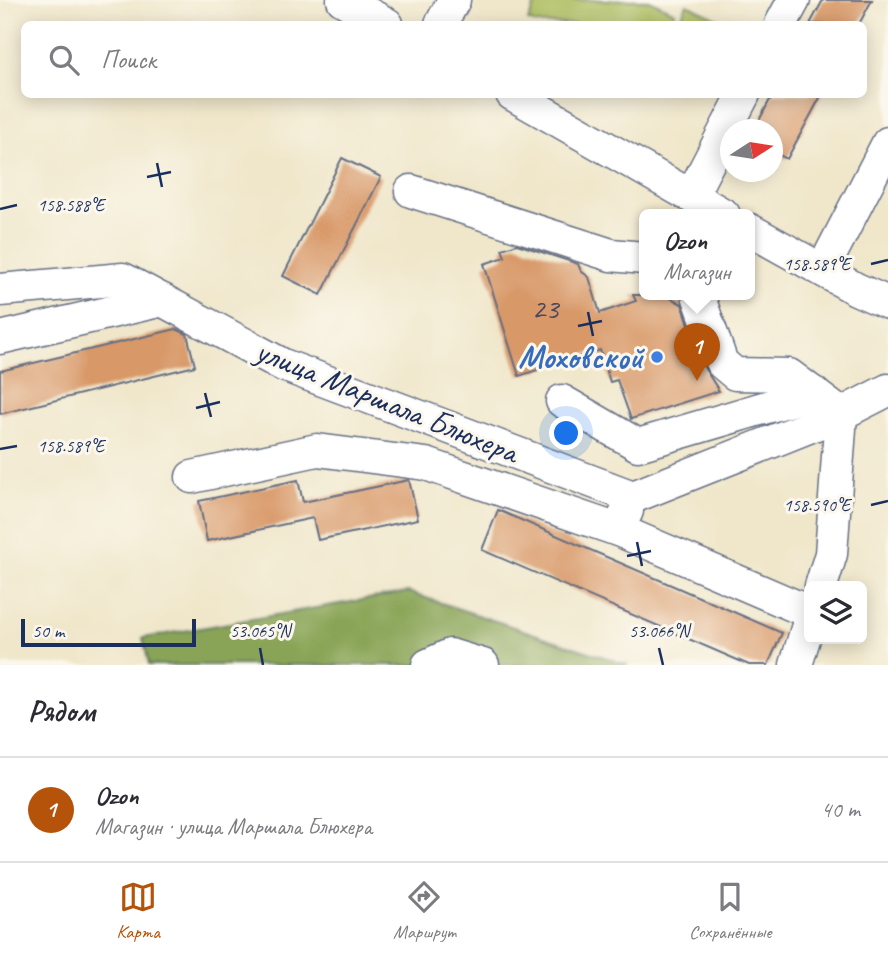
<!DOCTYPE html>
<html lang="ru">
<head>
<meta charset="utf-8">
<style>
  :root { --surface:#fff; --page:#f2f2f3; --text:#2b2b33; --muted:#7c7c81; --line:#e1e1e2; --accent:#b45309 }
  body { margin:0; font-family:Caveat,sans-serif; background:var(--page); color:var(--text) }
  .controls { position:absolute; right:21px; bottom:21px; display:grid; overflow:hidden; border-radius:10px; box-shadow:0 4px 18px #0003 }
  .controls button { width:63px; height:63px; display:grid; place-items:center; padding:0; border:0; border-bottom:2px solid var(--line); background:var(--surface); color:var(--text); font:35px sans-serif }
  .compass { position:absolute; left:720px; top:119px; width:63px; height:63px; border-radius:50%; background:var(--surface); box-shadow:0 4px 18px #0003; rotate:78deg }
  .scale { position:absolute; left:21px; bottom:18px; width:175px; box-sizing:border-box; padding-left:7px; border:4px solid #1b2f5e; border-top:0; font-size:19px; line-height:24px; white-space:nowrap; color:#1b2f5e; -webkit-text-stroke:5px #fbf7ec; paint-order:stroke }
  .you { position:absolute; left:567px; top:434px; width:24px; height:24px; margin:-18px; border:5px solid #fff; border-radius:50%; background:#1a73e8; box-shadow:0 0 0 10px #1a73e833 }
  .badge { display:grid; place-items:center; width:46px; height:46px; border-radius:50%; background:var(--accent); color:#fff; font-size:23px; font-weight:700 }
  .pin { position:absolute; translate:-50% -58px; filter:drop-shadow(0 2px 4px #0008) }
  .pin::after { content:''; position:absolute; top:37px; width:24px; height:21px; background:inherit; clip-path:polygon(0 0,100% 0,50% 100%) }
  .popup { position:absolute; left:639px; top:209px; width:116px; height:91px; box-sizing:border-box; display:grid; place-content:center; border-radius:10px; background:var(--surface); filter:drop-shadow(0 2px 5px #0005); font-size:23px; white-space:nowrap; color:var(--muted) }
  .popup b { font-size:26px; color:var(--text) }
  .popup::after { content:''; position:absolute; left:50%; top:100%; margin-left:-14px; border:14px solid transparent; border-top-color:var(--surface) }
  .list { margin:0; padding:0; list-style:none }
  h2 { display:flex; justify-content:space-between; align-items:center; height:91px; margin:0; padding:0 28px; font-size:30px }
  h2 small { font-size:23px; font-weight:400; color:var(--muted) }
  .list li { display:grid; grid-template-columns:46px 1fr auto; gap:21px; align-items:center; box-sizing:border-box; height:105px; padding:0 28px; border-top:2px solid var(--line) }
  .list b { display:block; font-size:26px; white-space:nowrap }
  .list p { margin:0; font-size:23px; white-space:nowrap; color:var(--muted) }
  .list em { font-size:23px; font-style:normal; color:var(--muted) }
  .icon { flex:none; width:38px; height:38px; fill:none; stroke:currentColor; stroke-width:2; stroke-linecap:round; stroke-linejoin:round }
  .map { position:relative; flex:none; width:888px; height:665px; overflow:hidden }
  .search { position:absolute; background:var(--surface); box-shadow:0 4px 18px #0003; left:21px; right:21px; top:21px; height:77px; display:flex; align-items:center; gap:18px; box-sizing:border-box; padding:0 24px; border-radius:10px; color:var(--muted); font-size:26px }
  .sheet { height:196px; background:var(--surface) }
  nav { display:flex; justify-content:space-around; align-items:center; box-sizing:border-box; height:98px; border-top:2px solid var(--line); background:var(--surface); font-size:19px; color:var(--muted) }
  nav a { display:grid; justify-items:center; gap:4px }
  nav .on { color:var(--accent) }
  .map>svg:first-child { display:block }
  .green { fill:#acbd61; stroke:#647660; stroke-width:2 }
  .forest { fill:#89a457; stroke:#526a5a; stroke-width:2 }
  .building { fill:#d89868 }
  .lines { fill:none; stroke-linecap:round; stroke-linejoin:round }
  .minor-casing { stroke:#666f84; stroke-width:35 }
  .minor { stroke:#fff; stroke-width:32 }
  .ticks { fill:none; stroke:#1b2f5e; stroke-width:2.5 }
  .shop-dot { fill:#3f7fe0; stroke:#fbf7ec; stroke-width:2.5 }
  .labels { text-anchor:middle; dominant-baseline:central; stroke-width:6; stroke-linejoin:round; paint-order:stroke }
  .number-label { font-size:30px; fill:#4a4960 }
  .shop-label { font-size:33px; font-weight:bold; fill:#366cbe; stroke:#fbf7ec; text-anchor:end }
  .street-label { font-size:33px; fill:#1b2f5e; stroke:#fbf7ec }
  .ticks-label { font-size:18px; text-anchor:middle; fill:#1b2f5e; stroke:#fbf7ec; stroke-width:6; stroke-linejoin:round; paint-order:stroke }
</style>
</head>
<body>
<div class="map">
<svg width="888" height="665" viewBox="0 0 888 665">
  <rect width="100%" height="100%" fill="#fbf7ec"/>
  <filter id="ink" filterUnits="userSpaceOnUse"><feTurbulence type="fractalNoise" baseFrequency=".0143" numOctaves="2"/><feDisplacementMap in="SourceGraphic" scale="14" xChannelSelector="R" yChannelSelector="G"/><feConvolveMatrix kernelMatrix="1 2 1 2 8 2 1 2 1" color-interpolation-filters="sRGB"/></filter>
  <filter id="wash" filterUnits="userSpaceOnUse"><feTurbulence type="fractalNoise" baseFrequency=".00686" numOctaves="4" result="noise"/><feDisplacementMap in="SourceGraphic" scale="28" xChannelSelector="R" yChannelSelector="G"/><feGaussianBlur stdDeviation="1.57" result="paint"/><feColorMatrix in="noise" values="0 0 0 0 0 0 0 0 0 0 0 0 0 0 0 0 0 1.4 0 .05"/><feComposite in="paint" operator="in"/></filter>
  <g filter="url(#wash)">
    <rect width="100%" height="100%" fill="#f0e7cb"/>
    <g class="green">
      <path d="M537,0H649L675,12L670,24H536L528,21Z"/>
      <path d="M687,4L717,18L714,24H678Z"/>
    </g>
    <path class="forest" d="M408,592L628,665H149L143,638Z"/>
    <g id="blocks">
      <g class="building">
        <path d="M823,0H872L859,24H810Z"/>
        <path d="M773,94H822L787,159L773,152V130H754Z"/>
        <path d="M342,158L381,177L321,295L283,276Z"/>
        <path d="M517,244L578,264L581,271L589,277L600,313L636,301L633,295H665L682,304L705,369L719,391L631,419L617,380L610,382L600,350L519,376L484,264L505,257L502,249Z"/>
        <path d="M176,329L187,334L195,366L0,414V371Z"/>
        <path d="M298,480L303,502L409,480L418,519L318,540L313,518L207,541L199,501Z"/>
        <path d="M498,510L782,633L768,665H749L482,550Z"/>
      </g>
    </g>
  </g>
  <g filter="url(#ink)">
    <use href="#blocks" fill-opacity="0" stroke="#666f84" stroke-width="2"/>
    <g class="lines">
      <defs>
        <g id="minor">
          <path d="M343,0L387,24"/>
          <path d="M441,24L454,0"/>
          <path d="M781,24L794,0"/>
          <path d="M512,94L724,215"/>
          <path d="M411,191L611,255L644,258"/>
          <path d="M691,196L744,94"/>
          <path d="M750,230L856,289L888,303"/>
          <path d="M823,269L888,143"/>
          <path d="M0,290L123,279L283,365L633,497L841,414L888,390"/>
          <path d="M698,295L722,363L735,374L789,375L841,414L831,554L821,586"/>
          <path d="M0,338L163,300"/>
          <path d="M562,401L638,445L814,393"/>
          <path d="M192,477L317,450L426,464L618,530"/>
          <path d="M627,511L618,530L809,612"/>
          <path d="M428,665L450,655L483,665"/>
          <path d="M796,665L809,622"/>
        </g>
      </defs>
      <use href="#minor" class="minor-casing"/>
      <use href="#minor" class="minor"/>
    </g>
  </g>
  <path class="ticks" d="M157,163L162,187M147,177L171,172M0,209L17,205M871,264L888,260M588,312L593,336M578,326L602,321M205,393L211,417M196,408L220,402M0,449L17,446M871,505L888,501M637,542L642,566M627,556L651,551M260,648L263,665M659,648L663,665"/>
  <circle class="shop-dot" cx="657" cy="357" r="7"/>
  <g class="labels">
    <g class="number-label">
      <text x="545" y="308">23</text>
    </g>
    <g class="shop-label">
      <text x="643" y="357">Моховской</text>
    </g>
    <g class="street-label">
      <text transform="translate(387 401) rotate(22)">улица Маршала Блюхера</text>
    </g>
  </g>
  <g class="ticks-label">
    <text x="71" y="211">158.588°E</text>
    <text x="817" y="270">158.589°E</text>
    <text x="71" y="452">158.589°E</text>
    <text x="817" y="511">158.590°E</text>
    <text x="260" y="637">53.065°N</text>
    <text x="659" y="637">53.066°N</text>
  </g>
</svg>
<div class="controls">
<button><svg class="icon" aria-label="layers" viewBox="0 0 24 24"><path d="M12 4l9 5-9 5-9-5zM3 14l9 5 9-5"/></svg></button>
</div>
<svg class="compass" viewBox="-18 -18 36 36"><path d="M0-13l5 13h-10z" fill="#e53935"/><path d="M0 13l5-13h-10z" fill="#7c7c81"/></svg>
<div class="scale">50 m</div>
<div class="you"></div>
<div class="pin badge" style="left:697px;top:381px">1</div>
<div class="popup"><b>Ozon</b>Магазин</div>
<div class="search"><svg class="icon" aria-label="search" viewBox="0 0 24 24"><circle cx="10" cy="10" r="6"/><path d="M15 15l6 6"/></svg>Поиск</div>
</div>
<section class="sheet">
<h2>Рядом<small></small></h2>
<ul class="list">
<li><span class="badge">1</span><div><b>Ozon</b><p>Магазин · улица Маршала Блюхера</p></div><em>40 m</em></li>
</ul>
</section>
<nav>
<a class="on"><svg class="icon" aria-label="map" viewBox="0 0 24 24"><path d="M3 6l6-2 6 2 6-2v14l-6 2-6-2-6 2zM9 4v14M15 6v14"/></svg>Карта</a>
<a><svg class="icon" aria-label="directions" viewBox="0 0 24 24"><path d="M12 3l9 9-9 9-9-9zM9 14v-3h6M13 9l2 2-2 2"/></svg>Маршрут</a>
<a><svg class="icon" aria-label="saved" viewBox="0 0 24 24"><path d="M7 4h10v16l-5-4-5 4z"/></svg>Сохранённые</a>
</nav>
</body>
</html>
